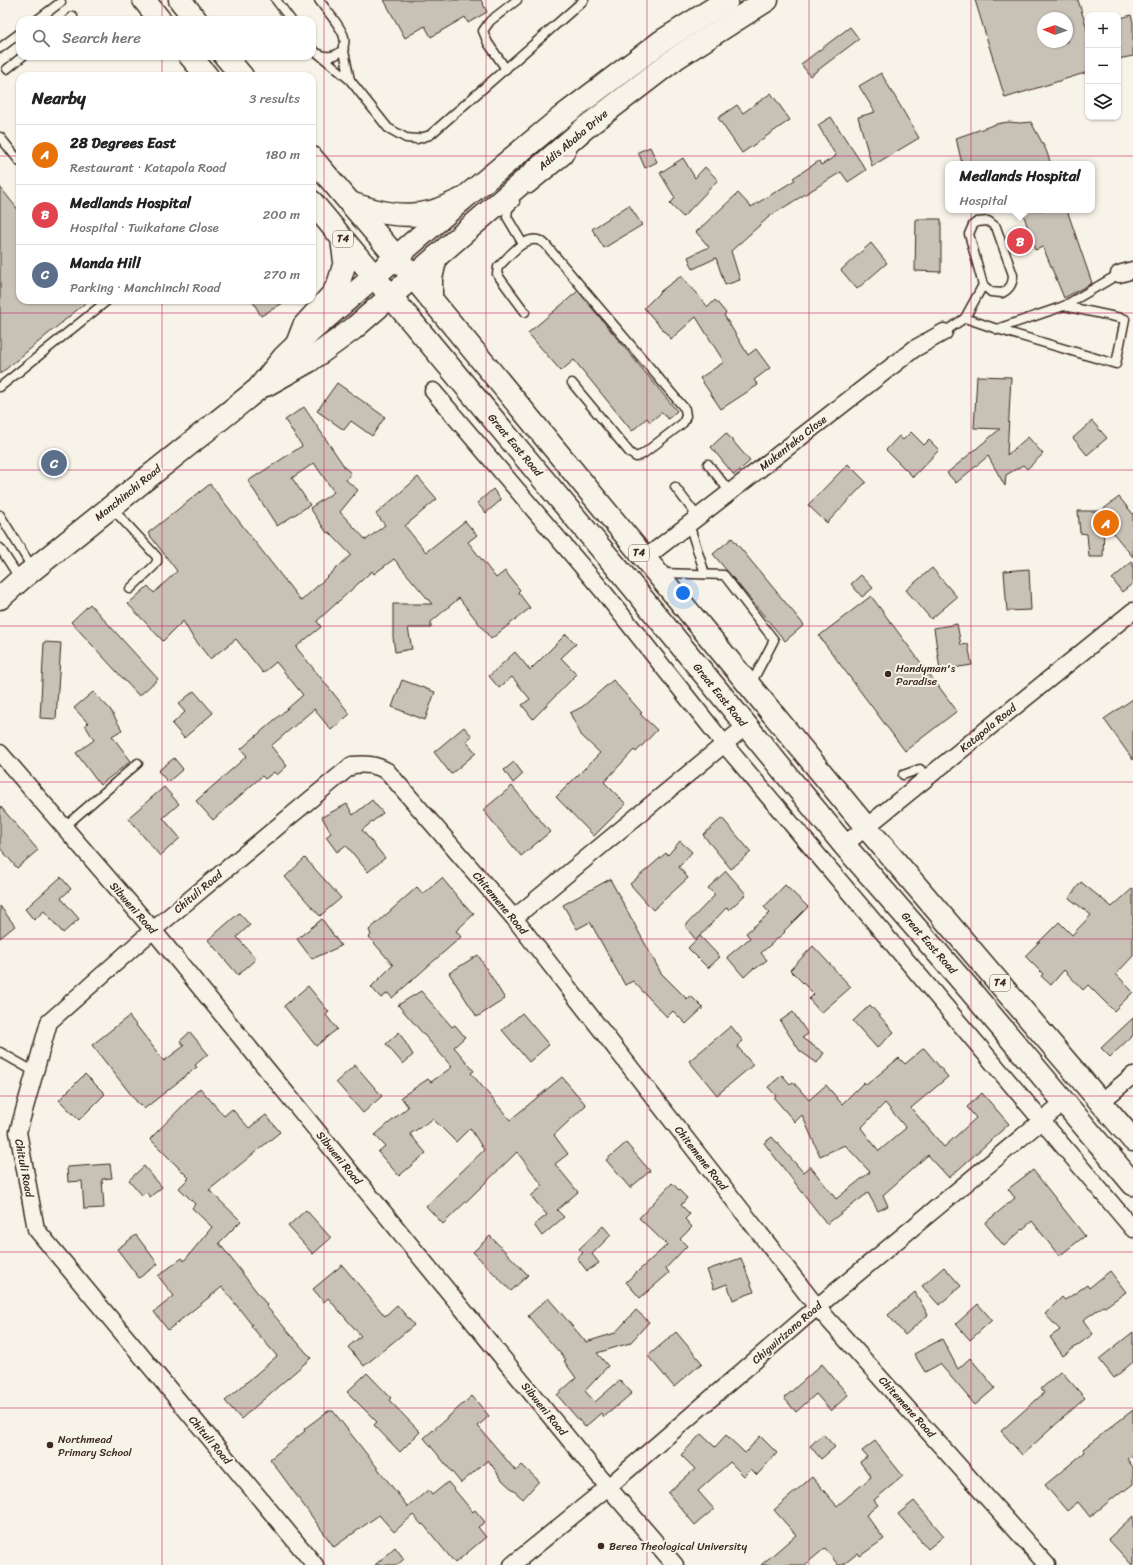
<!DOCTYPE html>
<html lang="en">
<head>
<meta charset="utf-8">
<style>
  :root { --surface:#fff; --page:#f2f2f2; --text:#222; --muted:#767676; --line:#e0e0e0; --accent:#0b8043 }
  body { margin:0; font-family:Sriracha,sans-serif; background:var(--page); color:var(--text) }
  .controls { position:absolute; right:12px; top:12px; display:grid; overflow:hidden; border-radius:8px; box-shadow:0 1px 3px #0004 }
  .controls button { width:36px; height:36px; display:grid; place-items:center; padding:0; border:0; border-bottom:1px solid var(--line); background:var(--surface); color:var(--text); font:20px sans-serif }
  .compass { position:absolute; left:1037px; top:12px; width:36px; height:36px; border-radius:50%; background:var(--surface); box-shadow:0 1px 3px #0004; rotate:272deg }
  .you { position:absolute; left:683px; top:593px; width:14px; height:14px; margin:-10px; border:3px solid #fff; border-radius:50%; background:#1a73e8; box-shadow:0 0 0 6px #1a73e833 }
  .badge { display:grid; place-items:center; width:26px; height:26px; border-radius:50%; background:var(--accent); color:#fff; font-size:13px; font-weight:700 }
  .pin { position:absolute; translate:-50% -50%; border:2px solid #fff; box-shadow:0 1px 4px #0006 }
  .popup { position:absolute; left:945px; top:161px; width:150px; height:52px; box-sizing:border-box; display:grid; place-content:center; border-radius:8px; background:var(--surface); filter:drop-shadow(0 1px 3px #0005); font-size:13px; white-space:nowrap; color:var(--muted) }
  .popup b { font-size:15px; color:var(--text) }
  .popup::after { content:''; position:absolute; left:50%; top:100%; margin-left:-8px; border:8px solid transparent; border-top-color:var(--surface) }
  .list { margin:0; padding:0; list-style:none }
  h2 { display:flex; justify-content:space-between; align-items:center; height:52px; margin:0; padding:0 16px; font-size:17px }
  h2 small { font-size:13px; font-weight:400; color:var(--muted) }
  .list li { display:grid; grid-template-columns:26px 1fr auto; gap:12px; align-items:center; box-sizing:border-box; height:60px; padding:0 16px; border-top:1px solid var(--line) }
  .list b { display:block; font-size:15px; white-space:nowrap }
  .list p { margin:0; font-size:13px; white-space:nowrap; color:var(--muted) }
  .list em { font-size:13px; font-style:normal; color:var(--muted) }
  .icon { flex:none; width:22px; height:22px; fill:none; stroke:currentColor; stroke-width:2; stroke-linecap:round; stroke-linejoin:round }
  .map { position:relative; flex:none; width:1133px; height:1565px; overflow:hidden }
  .search { position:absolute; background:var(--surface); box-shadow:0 1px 3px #0004; left:16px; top:16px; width:300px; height:44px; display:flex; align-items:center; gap:10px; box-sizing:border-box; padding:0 14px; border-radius:12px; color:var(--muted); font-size:15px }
  .panel { position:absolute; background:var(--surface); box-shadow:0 1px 3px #0004; left:16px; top:72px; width:300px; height:232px; border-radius:12px }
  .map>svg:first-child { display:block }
  .building { fill:#c8c1b6; stroke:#3b2a1e; fill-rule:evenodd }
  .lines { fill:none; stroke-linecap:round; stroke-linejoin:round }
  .lane-casing { stroke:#3b2a1e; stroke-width:11 }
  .street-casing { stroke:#3b2a1e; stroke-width:19 }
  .secondary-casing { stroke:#3b2a1e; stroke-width:25 }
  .primary-casing { stroke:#3b2a1e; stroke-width:25 }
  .lane { stroke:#f7f3e8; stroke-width:8 }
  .street { stroke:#f7f3e8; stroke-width:16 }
  .secondary { stroke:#f7f3e8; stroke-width:22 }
  .primary { stroke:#f7f3e8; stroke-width:22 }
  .grid { fill:none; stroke:#c2185b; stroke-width:1; stroke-opacity:0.55 }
  .poi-dot { fill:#3b2a1e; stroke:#f7f3e8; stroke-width:1.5 }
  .labels { text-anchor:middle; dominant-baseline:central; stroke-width:4; stroke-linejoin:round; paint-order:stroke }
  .shield { fill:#f7f3e8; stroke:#73665b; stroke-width:1 }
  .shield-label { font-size:10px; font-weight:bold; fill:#3b2a1e }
  .street-label { font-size:11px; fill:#3b2a1e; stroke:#f7f3e8 }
  .poi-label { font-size:11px; fill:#3b2a1e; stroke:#f7f3e8; text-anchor:start }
</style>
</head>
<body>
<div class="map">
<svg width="1133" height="1565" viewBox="0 0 1133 1565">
  <rect width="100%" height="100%" fill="#f7f3e8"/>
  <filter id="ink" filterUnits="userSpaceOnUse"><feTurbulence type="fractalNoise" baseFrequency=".025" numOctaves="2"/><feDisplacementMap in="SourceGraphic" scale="8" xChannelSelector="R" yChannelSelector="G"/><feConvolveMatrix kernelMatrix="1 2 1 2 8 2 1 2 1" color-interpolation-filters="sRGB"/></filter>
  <g filter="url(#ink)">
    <g class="building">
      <path d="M384,0H481L487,12L468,23L465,17L431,37L425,26L405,38Z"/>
      <path d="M975,0H1078L1088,32V72L1005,98ZM1043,18H1067V42H1043Z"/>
      <path d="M1131,15L1133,22V56L1118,59V19Z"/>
      <path d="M850,27L859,39L810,76L801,64Z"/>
      <path d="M881,73L919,138L872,166L858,117L875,112L859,86Z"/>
      <path d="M771,93L790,120L742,153L718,118L737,105L743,113Z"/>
      <path d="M831,117L866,170L848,182L841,172L770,216L731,251L740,280L725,285L716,258L693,269L688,257L709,247L696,232L738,193L751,207L795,180L793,178L819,161L821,165L836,156L818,125Z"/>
      <path d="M1008,122L1020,123L1031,122L1046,150L1051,164H962L956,138L996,124Z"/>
      <path d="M650,147L657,162L645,168L638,152Z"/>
      <path d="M683,158L695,178L705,167L718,180L683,217L670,204L675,198L660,173Z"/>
      <path d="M0,187L20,212V300H89L0,374Z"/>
      <path d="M629,205L642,225L604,248L592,229Z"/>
      <path d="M1022,210H1067L1092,283L1064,298L1043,247L1035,250Z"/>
      <path d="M916,219H941V272L915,271Z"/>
      <path d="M871,243L887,263L857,289L841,270Z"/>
      <path d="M681,276L708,307L715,300L726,313L724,315L748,355L756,349L770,368L754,380L758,385L721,409L700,378L724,362L696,317L671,339L644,308L662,290Z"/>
      <path d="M578,291L677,411L668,419L662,412L650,422L647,418L632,431L574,360L561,371L528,333Z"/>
      <path d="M252,300H288L261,316Z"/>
      <path d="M977,376L1011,377L1007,455L1028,437L1043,454L1027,469L1023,465L1006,475L1005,486L988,456L956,483L947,473L1000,429L974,428Z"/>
      <path d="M337,383L385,417L372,436L351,421L344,430L317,411Z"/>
      <path d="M304,407L346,469L351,473L346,480L358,490L340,512L366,540L385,525L376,514L418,477L437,499L405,526L426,552L465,521L477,535L468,542L496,578L505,571L520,590L518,592L530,608L491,639L459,598L431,622V628H408L412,649L395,652L393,637V604H432L394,559L374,574L372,571L317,621L321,627L296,647L350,714L331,730L314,709L271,746L287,766L277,775L274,772L265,779L262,776L213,820L196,801L247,756L241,749L303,695L276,662L263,673L236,639L210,659L192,636L183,621L163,641L128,604L148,586L154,593L177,571L148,533L210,484L301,601L351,555L329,532L327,533L310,508L334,492L314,463L292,478L310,505L277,526L248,481L302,446L285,420Z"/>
      <path d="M1092,421L1107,438L1087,455L1073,438Z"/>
      <path d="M911,432L924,445L929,440L939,450L913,477L886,450L899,436L903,440Z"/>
      <path d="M726,433L750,461L734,475L711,447Z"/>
      <path d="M848,464L866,482L827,523L808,505Z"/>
      <path d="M493,489L501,500L486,513L477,503Z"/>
      <path d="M1119,497L1133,514V557L1104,522L1103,557H1089L1087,534L1080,533L1078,511H1101Z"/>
      <path d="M732,538L804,625L785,641L713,554Z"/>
      <path d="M1133,561V583L1122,592L1112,579Z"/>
      <path d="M932,568L957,597L931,619L906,590Z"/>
      <path d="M1029,569L1031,610L1007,611L1004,571Z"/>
      <path d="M861,575L873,588L862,597L851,584Z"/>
      <path d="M871,596L957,711L905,751L819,636Z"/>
      <path d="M90,604L158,679L139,696L71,622Z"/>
      <path d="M957,624L961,645L968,644L972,665L940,670L934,628Z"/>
      <path d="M566,634L576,644L561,658L577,674L533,719L522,705L530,699L512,677L499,688L489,676L515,652L530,670Z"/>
      <path d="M44,642L61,643L56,719L40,718Z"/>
      <path d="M402,680L435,692L425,720L392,707Z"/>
      <path d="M613,680L642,713L640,714L657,730L636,752L634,750L604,782L626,804L594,836L556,797L600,753L581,735L570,713L582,707Z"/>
      <path d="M194,691L213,713L184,738L172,724L185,712L178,704Z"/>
      <path d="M93,692L110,709L122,730L112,736L131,761L100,785L76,753L94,740L85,725L88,723L74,708Z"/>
      <path d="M1133,699V760L1104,719Z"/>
      <path d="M464,727L472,736L466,741L476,753L451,774L434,752Z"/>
      <path d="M174,758L183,769L168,782L158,771Z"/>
      <path d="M514,762L523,774L513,783L504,770Z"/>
      <path d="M512,786L550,832L521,856L483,810Z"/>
      <path d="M164,787L179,804L163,818L180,838L160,856L128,818Z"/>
      <path d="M372,800L383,813L362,830L385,858L368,872L346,845L337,852L326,837L331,833L322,817L347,804L353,815Z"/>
      <path d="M0,806L38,850L17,868L0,848Z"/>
      <path d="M722,818L751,852L731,869L703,835Z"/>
      <path d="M680,841L692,852L679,867L688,878L653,910L630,884L666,853L668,855Z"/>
      <path d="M305,858L341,898L320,916L285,877Z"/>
      <path d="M726,871L746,894L729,910L727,907L696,940L685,926L715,895L708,888Z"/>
      <path d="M61,877L71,889L61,898L79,919L63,933L44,911L34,920L25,909Z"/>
      <path d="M442,878L465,906L474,914L456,931L461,937L392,998L388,993L381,998L371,987L393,965L369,937L371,935L369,930L417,887L423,894Z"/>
      <path d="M610,879L661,973L687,999L691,996L703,1008L686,1024L673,1011L667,1017L633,981L625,985L590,922L577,929L563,905Z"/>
      <path d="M1081,882L1112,907L1133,888V956L1116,974L1133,992L1114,1011L1088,985L1083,990L1064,970L1051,985L1041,976L1043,974L1025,956L1059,922L1072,935L1091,915L1069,898Z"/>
      <path d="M785,885L808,907L784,931L785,932L761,953L767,960L755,969L754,968L744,977L727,957L750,938L746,933L770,913L764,907Z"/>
      <path d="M0,906L15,926L0,938Z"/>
      <path d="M239,913L250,925L237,937L256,959L238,975L208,940Z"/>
      <path d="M322,919L341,946L312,959L297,939Z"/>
      <path d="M700,936L720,957L708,968L688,948Z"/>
      <path d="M813,946L851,987L821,1013L809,999L814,994L790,970Z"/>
      <path d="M478,955L505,999L477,1017L449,973Z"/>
      <path d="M308,986L329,1012L326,1015L337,1029L316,1046L284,1006Z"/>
      <path d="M421,991L452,1027L455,1025L465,1037L454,1047L474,1071L471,1073L510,1120L562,1077L586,1105L554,1135L568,1154L555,1164L578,1192L557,1210L564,1217L542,1236L534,1225L547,1215L531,1196L543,1186L517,1152L443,1224L426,1206L484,1150L470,1128L456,1142L433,1119L410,1134L426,1153L399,1176L378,1152L385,1146L375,1135L408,1107L401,1097L428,1079L431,1082L452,1067L398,1005Z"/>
      <path d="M870,1005L894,1032L877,1048L853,1021Z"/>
      <path d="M793,1012L808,1034L802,1038L824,1053L817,1063L800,1051L780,1021Z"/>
      <path d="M522,1013L549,1045L529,1062L502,1030Z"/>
      <path d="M129,1016L164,1061L184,1046L180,1041L190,1032L208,1054L195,1065L197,1067L144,1109L141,1105L140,1106L92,1045Z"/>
      <path d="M1133,1018V1035L1110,1057L1101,1048Z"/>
      <path d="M731,1026L743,1041L737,1046L753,1065L717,1095L689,1061Z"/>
      <path d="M399,1032L413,1055L403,1064L386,1044Z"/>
      <path d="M924,1048L948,1077L911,1108L944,1147L976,1118L967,1107L982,1093L1009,1124L949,1178L928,1155L883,1195L888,1206L878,1211L868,1193L827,1224L764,1143L772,1137L803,1172L810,1166L836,1199L870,1172L845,1145L820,1156L802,1115L795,1122L774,1098L776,1096L768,1087L782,1075L790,1084L793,1082L809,1100L826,1085L842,1104L864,1082L866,1085L899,1058L905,1064ZM885,1103L906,1128L879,1151L861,1128Z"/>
      <path d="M355,1065L382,1096L363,1113L336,1082Z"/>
      <path d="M85,1074L105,1094L79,1120L59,1100Z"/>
      <path d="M200,1088L224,1116L232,1109L249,1128L266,1115L280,1132L209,1190L241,1221L219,1243L267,1305L266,1306L311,1358L241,1419L225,1401L277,1356L251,1326L252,1325L222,1287L168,1330L154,1312L174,1296L158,1276L182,1258L184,1261L212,1227L192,1208L195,1204L179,1188L189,1178L150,1139Z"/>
      <path d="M626,1143L650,1171L630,1188L606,1160Z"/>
      <path d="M110,1164L112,1178L102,1179L104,1208L84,1209L82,1181L68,1182L67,1167Z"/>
      <path d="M144,1166L162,1187L150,1197L146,1192L142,1195L129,1180Z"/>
      <path d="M1033,1170L1085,1236L1059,1256L1032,1221L1004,1246L985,1223L1015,1198L1008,1189Z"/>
      <path d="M672,1183L687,1198L681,1205L690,1214L685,1219L692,1227L680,1239L687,1246L666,1268L669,1273L640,1298L626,1282L667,1245L639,1218Z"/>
      <path d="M306,1210L331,1238L313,1254L288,1226Z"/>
      <path d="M603,1226L611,1235L592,1254L599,1263L587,1271L577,1258L583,1253L579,1249Z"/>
      <path d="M136,1235L158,1264L139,1278L117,1249Z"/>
      <path d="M490,1236L528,1275L511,1291L473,1252Z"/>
      <path d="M741,1258L754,1292L733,1300L727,1284L714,1289L707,1270Z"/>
      <path d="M342,1265L385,1316L397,1305L414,1325L364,1366L348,1347L361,1336L328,1298L324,1302L313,1289Z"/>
      <path d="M944,1267L961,1286L939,1305L922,1286Z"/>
      <path d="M1110,1271L1126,1292L1105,1307L1103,1306L1083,1320L1093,1334L1063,1356L1050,1337L1060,1330L1045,1314L1062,1297L1065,1300L1087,1285L1089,1288Z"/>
      <path d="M915,1292L928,1315L905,1335L888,1315Z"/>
      <path d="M548,1298L586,1342L615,1333L636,1310L649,1322L630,1343L597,1353L608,1366L585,1391L595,1402L620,1380L632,1393L604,1417L601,1413L585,1427L557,1395L576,1378L564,1361L566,1360L528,1316Z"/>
      <path d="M978,1304L992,1320L970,1340L956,1324Z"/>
      <path d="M676,1332L702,1363L674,1387L648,1356Z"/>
      <path d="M1133,1332V1362L1114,1378L1099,1359Z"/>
      <path d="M942,1339L958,1369L970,1358L995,1388L975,1405L940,1364L925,1372L914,1354Z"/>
      <path d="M822,1364L848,1395L831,1411L816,1394L796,1412L784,1398Z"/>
      <path d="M1061,1371L1085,1398L1022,1455L1001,1431L1044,1393L1041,1389Z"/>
      <path d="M367,1373L391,1398L389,1400L420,1432L400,1452L374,1425L377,1422L347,1392Z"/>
      <path d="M472,1396L489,1416L478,1426L516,1471L522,1465L539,1481L523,1499L503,1481L488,1460L461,1483L424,1438Z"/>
      <path d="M1133,1410V1455L1127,1459L1133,1467V1484L1124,1491L1123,1490L1090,1517L1078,1502L1067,1511L1045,1485L1085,1452L1083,1449Z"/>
      <path d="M328,1411H333L408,1507L428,1490L432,1495L448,1482L473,1512L475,1510L485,1522L478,1527L486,1537L455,1563L423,1524L422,1525L413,1515L394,1532L379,1515L334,1547L270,1459L305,1431L304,1429Z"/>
      <path d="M701,1434L715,1447L726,1435L745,1453L760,1436L777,1453L757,1475L751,1469L744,1476L730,1462L698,1491L714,1509L695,1525L668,1493L695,1469L681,1455Z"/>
      <path d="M823,1434L835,1447L821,1459L810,1446Z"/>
      <path d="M875,1441L903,1476L874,1500L878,1505L866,1515L884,1539L860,1556L858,1553L843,1565H838L825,1548L805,1565H761L796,1535L774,1510L812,1477L837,1506L871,1477L860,1462L867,1457L862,1451Z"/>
      <path d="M914,1501L944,1536L928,1549L898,1514Z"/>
      <path d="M1133,1516V1565H1132L1108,1539Z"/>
      <path d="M395,1547L404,1559L397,1565H375Z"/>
    </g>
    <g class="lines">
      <defs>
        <g id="lane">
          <path d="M276,0L291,20"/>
          <path d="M37,20L61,2"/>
          <path d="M69,20L73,16"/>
          <path d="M343,46L350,80"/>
          <path d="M0,48L20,33"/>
          <path d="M312,49C324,62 348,57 344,37C341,26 326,10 319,0"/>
          <path d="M321,56L350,80L388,128L406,138L417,139L430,135L584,0"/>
          <path d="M7,69L23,56"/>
          <path d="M506,69L488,43L483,31L490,21L517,0"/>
          <path d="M0,137L20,162"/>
          <path d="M530,189L567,159L572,150"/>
          <path d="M515,202L508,209L507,217L523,244"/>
          <path d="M525,312L497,274L498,267C510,256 529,228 546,245L685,409L686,416L683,423L643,454L636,457L630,453L572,383"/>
          <path d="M965,318L997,329L1064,306L1119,274"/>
          <path d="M997,329L1116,364L1125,319L1064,306"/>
          <path d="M944,332L965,318L983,285L969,234L973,225L977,222L988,221L996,227L1013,275C1013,284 1010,289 1002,293L991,292L983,285"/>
          <path d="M0,387L108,300"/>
          <path d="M708,464L730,492"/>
          <path d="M675,487L698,517"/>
          <path d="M111,507L157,557V562L154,566L130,589"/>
          <path d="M0,515L33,569"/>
          <path d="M689,524L705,574"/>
          <path d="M0,548L20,579"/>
          <path d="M662,573L724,575L774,640L751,684"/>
          <path d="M903,775L920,769L927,778"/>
          <path d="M64,827L138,763"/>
          <path d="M0,1052L35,1072"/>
        </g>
        <g id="street">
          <path d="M1119,274L1133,270"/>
          <path d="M433,391L602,590L725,745L1133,1229"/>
          <path d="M644,559L914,349L944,332"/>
          <path d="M0,753L153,930L608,1487L675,1565"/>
          <path d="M844,845L1133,611"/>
          <path d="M514,918L746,726"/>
          <path d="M1101,1102L1133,1075"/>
          <path d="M315,1565L36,1229L18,1132L49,1022L153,930L352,765C365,764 375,764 387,771L514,918L817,1307L1047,1565"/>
          <path d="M512,1565L608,1487L817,1307L1064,1102"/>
        </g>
        <g id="secondary">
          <path d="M266,385L309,361L353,329L585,128L676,58L767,0"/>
          <path d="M0,598L20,580L258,389L284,357L310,332L463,199L563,116L662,41L727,0"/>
        </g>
        <g id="primary">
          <path d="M144,0L160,20"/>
          <path d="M180,0L196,20"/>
          <path d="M190,56L207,76"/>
          <path d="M225,56L242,76"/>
          <path d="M312,158L413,277L866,827L1133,1140"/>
          <path d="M312,202L624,576L844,845L969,989L1133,1184"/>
          <path d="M350,203C376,212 404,219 431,212C442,209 453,203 463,199"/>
          <path d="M431,300V278L436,257"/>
          <path d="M297,344L304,326L333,294L339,282L345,262L342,239"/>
        </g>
      </defs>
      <use href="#lane" class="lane-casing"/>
      <use href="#street" class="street-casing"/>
      <use href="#secondary" class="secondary-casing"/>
      <use href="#primary" class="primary-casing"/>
      <use href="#lane" class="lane"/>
      <use href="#street" class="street"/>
      <use href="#secondary" class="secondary"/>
      <use href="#primary" class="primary"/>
    </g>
  </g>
  <path class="grid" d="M162,0V20M324,0V1565M486,0V1565M647,0V1565M809,0V1565M971,0V1565M162,56V76M0,156H20M312,156H1133M162,300V1565M0,313H1133M0,470H1133M0,626H1133M0,782H1133M0,939H1133M0,1096H1133M0,1252H1133M0,1408H1133"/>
  <g class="poi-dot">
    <circle cx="888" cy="674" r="4"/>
    <circle cx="50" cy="1445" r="4"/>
    <circle cx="601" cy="1546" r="4"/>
  </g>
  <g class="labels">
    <g class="shield">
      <rect x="333" y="231" width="20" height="16" rx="3"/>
      <rect x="629" y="545" width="20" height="16" rx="3"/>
      <rect x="990" y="975" width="20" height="16" rx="3"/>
    </g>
    <g class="shield-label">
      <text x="343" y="239">T4</text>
      <text x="639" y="553">T4</text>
      <text x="1000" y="983">T4</text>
    </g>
    <g class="street-label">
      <text transform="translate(573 140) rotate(-40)">Addis Ababa Drive</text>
      <text transform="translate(793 443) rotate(-38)">Mukenteka Close</text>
      <text transform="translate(515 445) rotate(50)">Great East Road</text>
      <text transform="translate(128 493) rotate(-39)">Manchinchi Road</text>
      <text transform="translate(720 695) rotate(51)">Great East Road</text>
      <text transform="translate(988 728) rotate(-39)">Katapola Road</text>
      <text transform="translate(198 892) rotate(-40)">Chituli Road</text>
      <text transform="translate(500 903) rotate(50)">Chitemene Road</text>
      <text transform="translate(133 908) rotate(49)">Sibweni Road</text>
      <text transform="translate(929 943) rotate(49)">Great East Road</text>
      <text transform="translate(339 1158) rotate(51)">Sibweni Road</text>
      <text transform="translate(701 1158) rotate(52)">Chitemene Road</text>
      <text transform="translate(24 1168) rotate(79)">Chituli Road</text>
      <text transform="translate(787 1333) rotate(-41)">Chigwirizano Road</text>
      <text transform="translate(907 1407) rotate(48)">Chitemene Road</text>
      <text transform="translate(544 1409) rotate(51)">Sibweni Road</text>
      <text transform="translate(210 1440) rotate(50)">Chituli Road</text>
    </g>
    <g class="poi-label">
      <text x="896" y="668">Handyman's<tspan x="896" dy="13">Paradise</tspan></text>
      <text x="58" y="1439">Northmead<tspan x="58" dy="13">Primary School</tspan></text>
      <text x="609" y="1546">Berea Theological University</text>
    </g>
  </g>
</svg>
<div class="controls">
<button>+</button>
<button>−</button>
<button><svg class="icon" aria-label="layers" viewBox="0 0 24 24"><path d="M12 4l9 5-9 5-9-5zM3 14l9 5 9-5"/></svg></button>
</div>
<svg class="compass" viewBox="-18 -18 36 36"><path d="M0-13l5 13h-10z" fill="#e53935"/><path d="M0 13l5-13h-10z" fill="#767676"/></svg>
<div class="you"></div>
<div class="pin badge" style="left:1106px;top:523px;background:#e8710a">A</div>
<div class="pin badge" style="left:1020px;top:241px;background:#e0444e">B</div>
<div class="popup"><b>Medlands Hospital</b>Hospital</div>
<div class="pin badge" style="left:54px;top:463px;background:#5c6f8a">C</div>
<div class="search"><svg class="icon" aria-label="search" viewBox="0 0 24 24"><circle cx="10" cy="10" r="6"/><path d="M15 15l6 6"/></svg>Search here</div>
<section class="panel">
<h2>Nearby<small>3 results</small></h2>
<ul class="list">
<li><span class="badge" style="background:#e8710a">A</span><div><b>28 Degrees East</b><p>Restaurant · Katapola Road</p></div><em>180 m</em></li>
<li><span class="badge" style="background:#e0444e">B</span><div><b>Medlands Hospital</b><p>Hospital · Twikatane Close</p></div><em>200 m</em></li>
<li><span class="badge" style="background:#5c6f8a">C</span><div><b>Manda Hill</b><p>Parking · Manchinchi Road</p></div><em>270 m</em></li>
</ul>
</section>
</div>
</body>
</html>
